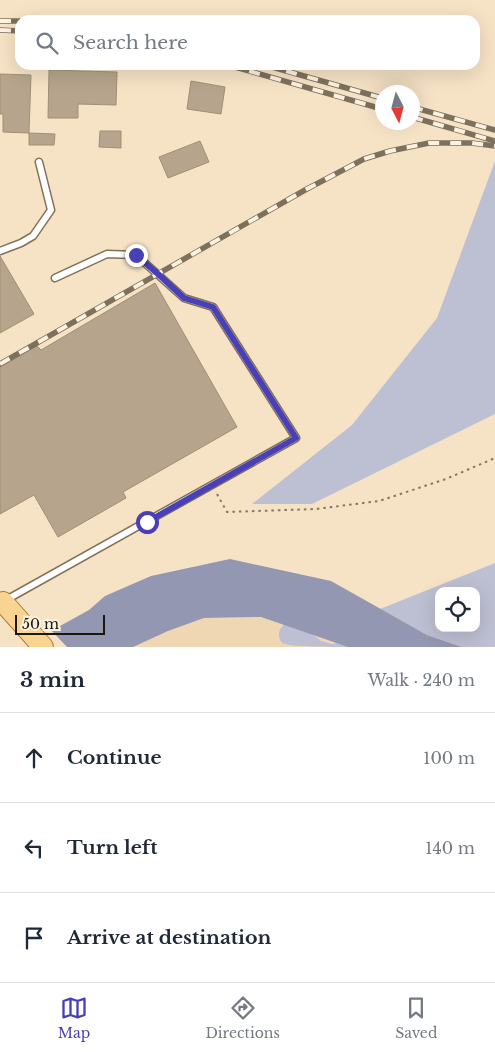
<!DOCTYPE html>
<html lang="en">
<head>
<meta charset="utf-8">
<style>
  :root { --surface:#fff; --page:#f6f6f7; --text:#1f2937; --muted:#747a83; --line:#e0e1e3; --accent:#493fb6 }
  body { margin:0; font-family:"Libre Baskerville",serif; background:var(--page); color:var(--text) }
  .controls { position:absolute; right:15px; bottom:15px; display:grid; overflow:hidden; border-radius:10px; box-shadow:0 5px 20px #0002 }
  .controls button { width:45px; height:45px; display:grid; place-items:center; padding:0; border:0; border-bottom:1px solid var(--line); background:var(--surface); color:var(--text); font:25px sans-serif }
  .compass { position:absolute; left:375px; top:85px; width:45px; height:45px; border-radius:50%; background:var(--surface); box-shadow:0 5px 20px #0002; rotate:174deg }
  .scale { position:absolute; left:15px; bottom:12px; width:90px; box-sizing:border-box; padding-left:5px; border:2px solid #1c160b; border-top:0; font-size:14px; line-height:18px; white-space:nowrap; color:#1c160b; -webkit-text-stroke:4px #fdf1df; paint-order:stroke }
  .stop { position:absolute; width:15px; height:15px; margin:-11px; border:4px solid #493fb6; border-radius:50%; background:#fff }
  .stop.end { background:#493fb6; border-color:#fff; box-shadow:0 1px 5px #0008 }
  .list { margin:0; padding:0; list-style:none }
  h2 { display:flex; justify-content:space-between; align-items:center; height:65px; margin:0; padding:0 20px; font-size:21px }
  h2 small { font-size:16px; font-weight:400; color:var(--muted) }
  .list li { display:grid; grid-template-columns:32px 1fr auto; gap:15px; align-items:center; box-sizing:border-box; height:90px; padding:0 20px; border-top:1px solid var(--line) }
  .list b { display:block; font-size:19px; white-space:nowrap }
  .list em { font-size:16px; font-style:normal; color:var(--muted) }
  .icon { flex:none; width:28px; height:28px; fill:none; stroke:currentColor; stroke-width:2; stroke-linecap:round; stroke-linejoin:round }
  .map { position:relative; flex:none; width:495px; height:647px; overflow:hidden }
  .search { position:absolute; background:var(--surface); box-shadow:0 5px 20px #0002; left:15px; right:15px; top:15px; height:55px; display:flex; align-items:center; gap:12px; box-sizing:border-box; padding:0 18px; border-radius:15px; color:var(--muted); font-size:19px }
  .sheet { height:335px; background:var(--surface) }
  nav { display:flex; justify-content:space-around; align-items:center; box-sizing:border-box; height:70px; border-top:1px solid var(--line); background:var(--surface); font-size:14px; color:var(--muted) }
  nav a { display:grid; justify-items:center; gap:2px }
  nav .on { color:var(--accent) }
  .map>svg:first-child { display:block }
  .built { fill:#efd7b4 }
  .green { fill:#bdbfd2; fill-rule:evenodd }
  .water { fill:#9497b2 }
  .pier { fill:#f6e2c5 }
  .building { fill:#b6a58c; stroke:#a18f73 }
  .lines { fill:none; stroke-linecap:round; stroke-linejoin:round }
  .lane-casing { stroke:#837157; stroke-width:9 }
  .primary-casing { stroke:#a97d32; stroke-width:22 }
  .path { stroke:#847864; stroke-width:2; stroke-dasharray:2.5 4; stroke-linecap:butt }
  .lane { stroke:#fff; stroke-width:6 }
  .primary { stroke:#f9d391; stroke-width:20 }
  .rail-casing { stroke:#7d715e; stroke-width:5.5 }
  .rail { stroke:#fdf1df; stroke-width:4; stroke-dasharray:11; stroke-linecap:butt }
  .route { stroke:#493fb6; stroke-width:6 }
</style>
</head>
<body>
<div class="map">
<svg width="495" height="647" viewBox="0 0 495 647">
  <rect width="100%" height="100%" fill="#f6e2c5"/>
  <path class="built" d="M261,617L348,647H133L168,631L204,618Z"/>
  <g class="green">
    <path d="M495,161V414L312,504H252L352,425L437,318Z"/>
    <path d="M495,563V647H462L427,635L380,609ZM439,591H476V628H439Z"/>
    <path d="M288,622L312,634L321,641L332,644L337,643L356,647C341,647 294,647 284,644C281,642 279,639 279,634C279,629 283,625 288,622Z"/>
  </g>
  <path class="water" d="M230,559L331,581L427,635L462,647H348L261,617L204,618L168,631L133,647H22L89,610L105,596L151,576Z"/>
  <path class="pier" d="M50,629L67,647H20L21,645Z"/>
  <g class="building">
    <path d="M49,70L117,72L116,105L78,104V118H48Z"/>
    <path d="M0,74L31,75L29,133L3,132V114H0Z"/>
    <path d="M191,81L225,87L221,114L187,109Z"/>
    <path d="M100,131H121V148L99,147Z"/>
    <path d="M29,133L55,134L54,145H29Z"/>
    <path d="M200,141L209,162L168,178L159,157Z"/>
    <path d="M0,256L34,314L0,333Z"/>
    <path d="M155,283L237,427L123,492L126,498L58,537L34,495L0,514V367L37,346L41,350Z"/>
  </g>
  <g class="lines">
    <defs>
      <g id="lane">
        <path d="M0,251L21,243L33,236L51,210L39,162"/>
        <path d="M6,600L296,438L213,307L184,298L136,255L107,254L55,278"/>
      </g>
      <path id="primary" d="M0,604L3,602L43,647"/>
    </defs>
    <use href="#lane" class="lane-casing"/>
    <use href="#primary" class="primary-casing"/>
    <path class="path" d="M217,494L227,512L316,509L379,501L446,479L495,458"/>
    <use href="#lane" class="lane"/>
    <use href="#primary" class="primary"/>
    <defs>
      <g id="rail">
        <path d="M0,21H20"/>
        <path d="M0,30L20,31"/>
        <path d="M228,65L382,109"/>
        <path d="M265,65L382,98"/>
        <path d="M412,107L495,130"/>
        <path d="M412,117L495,141"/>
        <path d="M0,364L305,190L364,159L390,151L429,143H472L495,146"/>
      </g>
    </defs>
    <use href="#rail" class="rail-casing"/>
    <use href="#rail" class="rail"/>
  </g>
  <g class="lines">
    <path class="route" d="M136,255L158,274L184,298L213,307L296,438L147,522"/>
  </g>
</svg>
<div class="controls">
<button><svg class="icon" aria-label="locate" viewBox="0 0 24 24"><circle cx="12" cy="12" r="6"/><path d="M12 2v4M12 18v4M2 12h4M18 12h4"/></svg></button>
</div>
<svg class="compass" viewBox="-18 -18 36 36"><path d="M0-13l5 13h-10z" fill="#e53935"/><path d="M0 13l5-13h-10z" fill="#747a83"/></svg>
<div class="scale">50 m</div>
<div class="stop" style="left:147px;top:522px"></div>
<div class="stop end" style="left:136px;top:255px"></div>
<div class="search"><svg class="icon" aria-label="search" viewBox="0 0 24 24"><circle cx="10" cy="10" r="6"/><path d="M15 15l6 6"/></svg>Search here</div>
</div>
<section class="sheet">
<h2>3 min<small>Walk · 240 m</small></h2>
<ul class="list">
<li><svg class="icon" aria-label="ahead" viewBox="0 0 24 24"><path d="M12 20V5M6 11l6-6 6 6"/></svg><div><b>Continue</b></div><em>100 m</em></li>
<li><svg class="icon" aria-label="left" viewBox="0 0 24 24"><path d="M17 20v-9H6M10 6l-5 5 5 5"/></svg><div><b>Turn left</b></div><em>140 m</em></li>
<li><svg class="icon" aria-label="arrive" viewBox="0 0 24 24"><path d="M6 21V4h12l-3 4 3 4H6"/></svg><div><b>Arrive at destination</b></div></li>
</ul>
</section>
<nav>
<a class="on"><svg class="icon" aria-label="map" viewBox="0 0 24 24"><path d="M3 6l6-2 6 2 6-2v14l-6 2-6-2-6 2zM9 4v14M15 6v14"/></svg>Map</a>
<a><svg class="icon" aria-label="directions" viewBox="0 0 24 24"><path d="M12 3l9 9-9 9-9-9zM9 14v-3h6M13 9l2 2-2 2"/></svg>Directions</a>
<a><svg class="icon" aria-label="saved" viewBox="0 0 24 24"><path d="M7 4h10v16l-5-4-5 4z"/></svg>Saved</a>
</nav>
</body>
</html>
